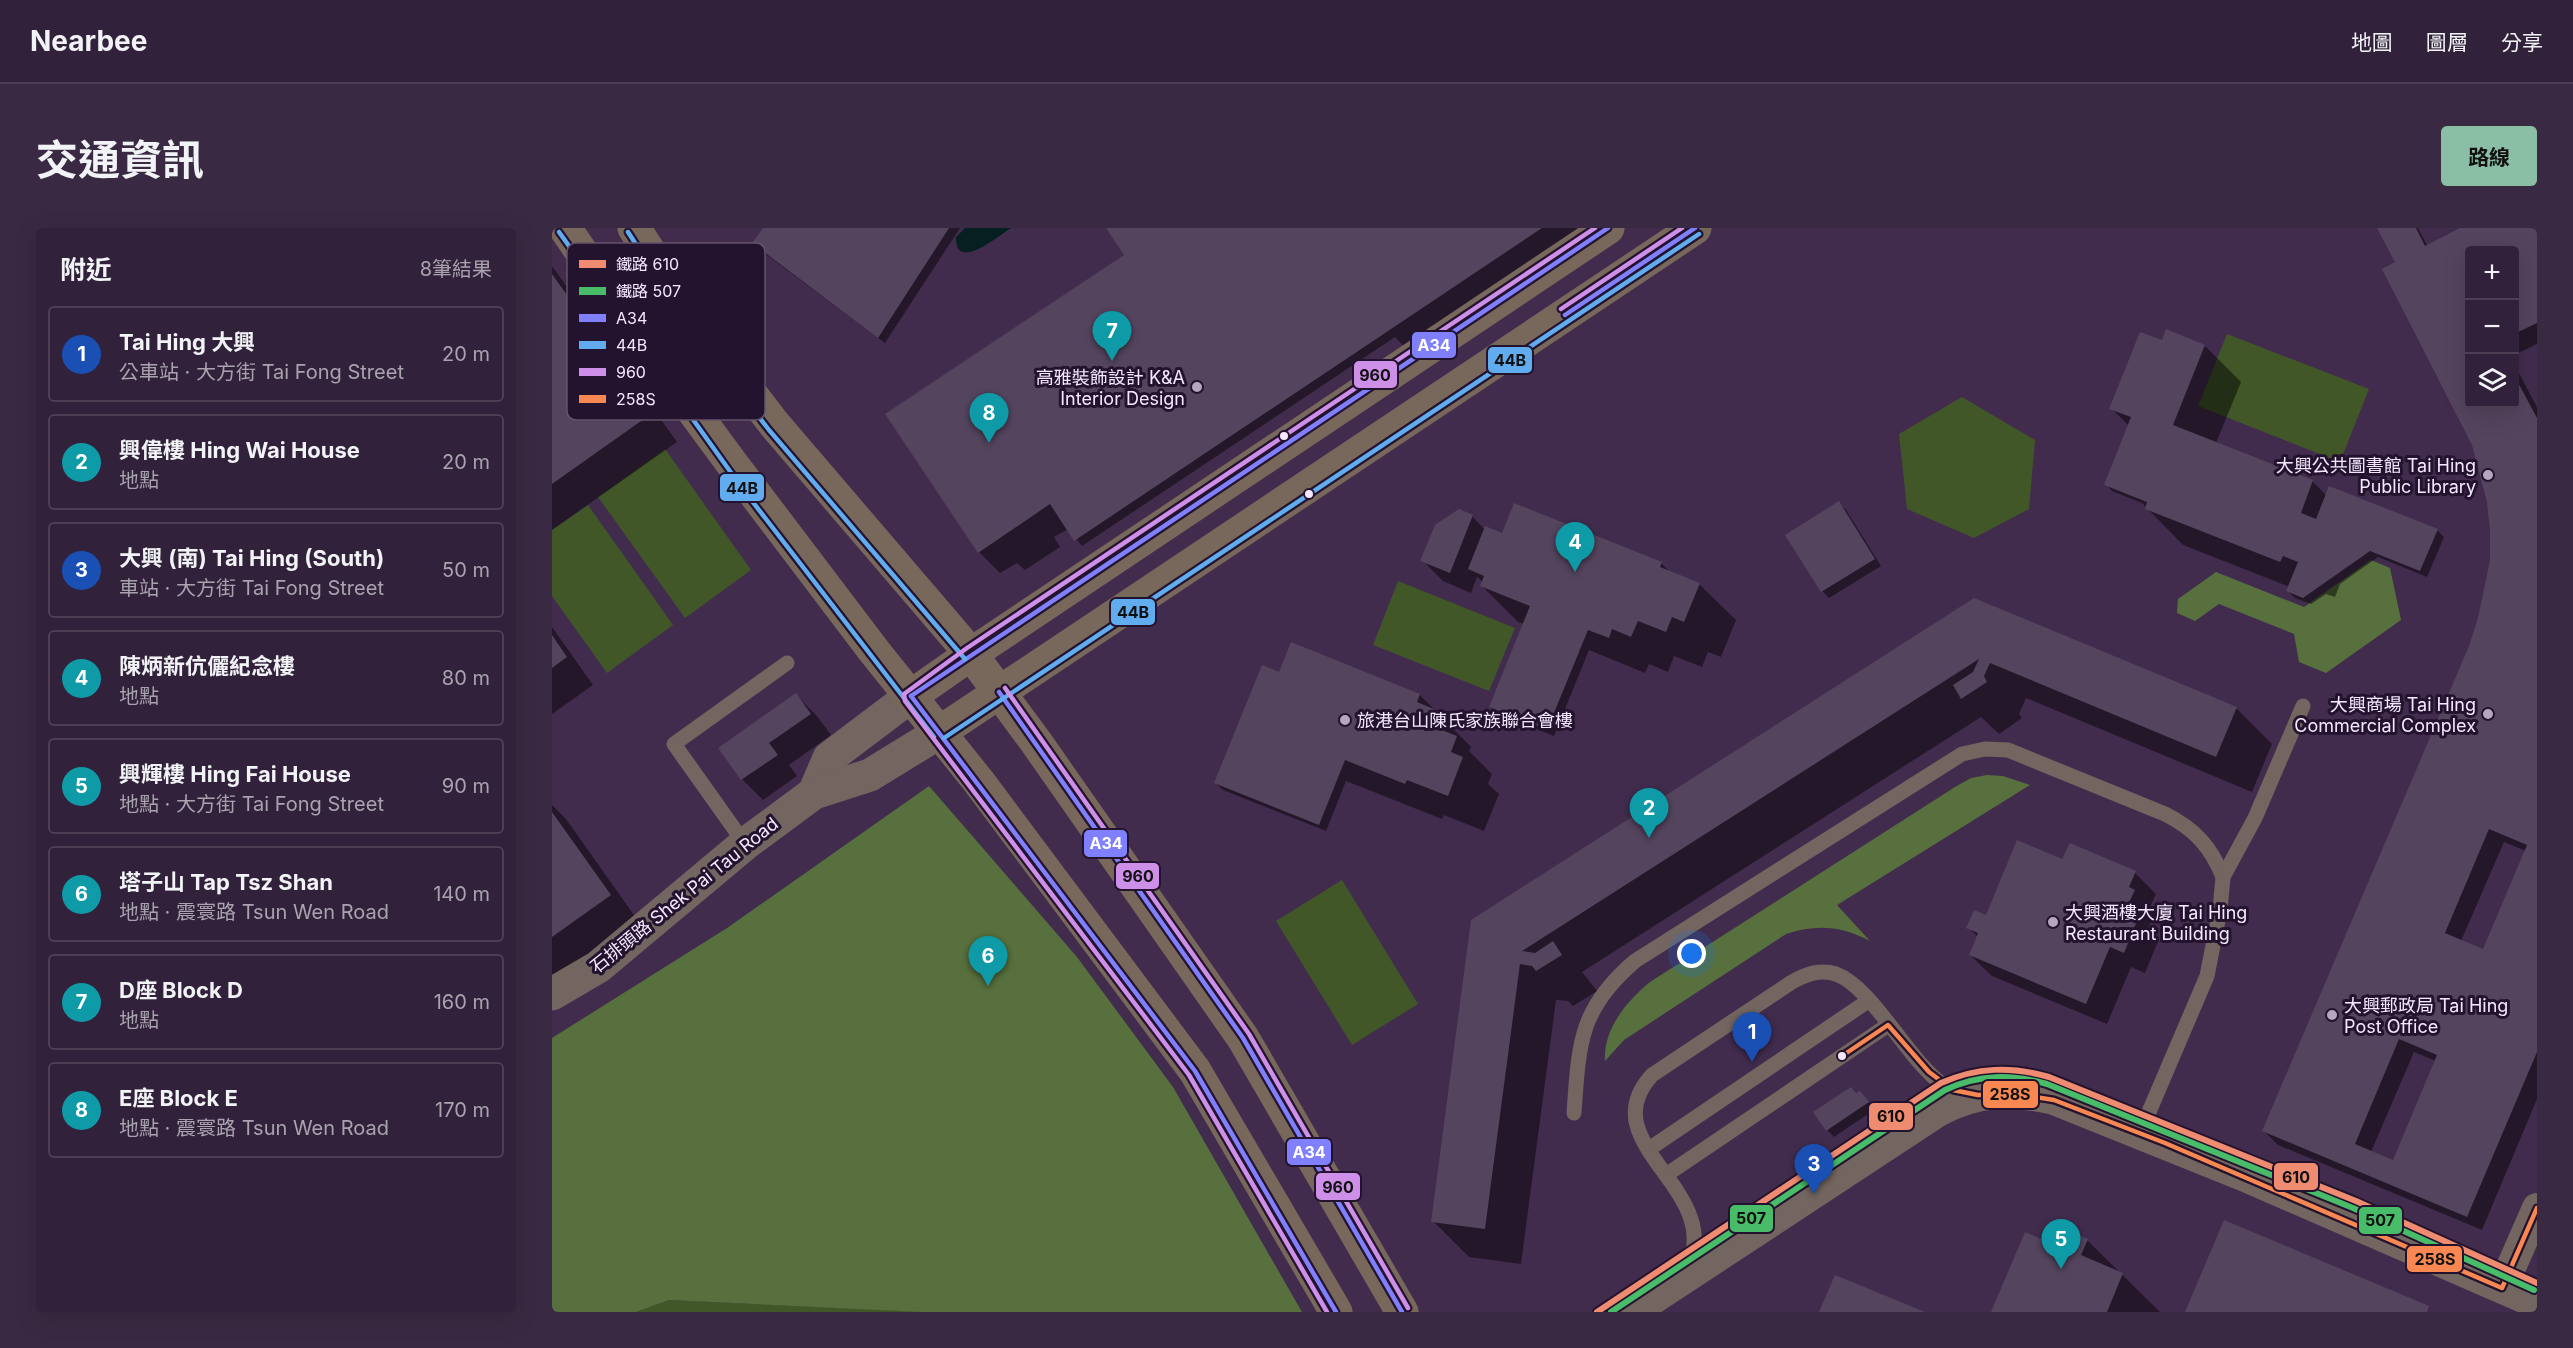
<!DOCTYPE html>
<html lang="zh-TW">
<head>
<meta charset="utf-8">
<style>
  :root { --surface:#32213a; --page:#3a2942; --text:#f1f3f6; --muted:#a8a3af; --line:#4d3e54; --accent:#8abfa5 }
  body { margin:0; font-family:Inter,"Noto Sans TC",sans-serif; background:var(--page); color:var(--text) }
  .controls { position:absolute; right:18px; top:18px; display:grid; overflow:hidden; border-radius:6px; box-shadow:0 6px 24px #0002 }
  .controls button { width:54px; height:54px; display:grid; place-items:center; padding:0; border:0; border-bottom:2px solid var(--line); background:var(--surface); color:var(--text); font:30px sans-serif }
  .you { position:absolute; left:1140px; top:726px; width:21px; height:21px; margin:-15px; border:4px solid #fff; border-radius:50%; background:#1a73e8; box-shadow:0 0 0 9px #1a73e833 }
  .badge { display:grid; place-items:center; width:39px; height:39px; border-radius:50%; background:var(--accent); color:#fff; font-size:20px; font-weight:700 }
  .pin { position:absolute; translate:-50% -50px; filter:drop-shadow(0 2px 3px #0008) }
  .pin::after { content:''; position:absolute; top:32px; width:21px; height:18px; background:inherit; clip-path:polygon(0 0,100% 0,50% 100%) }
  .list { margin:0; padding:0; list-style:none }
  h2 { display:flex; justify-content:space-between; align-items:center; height:78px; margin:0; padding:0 24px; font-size:26px }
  h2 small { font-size:20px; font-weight:400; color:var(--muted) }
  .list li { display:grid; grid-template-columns:39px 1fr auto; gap:18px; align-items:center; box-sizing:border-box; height:96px; margin:0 12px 12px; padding:0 12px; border:2px solid var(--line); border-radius:6px }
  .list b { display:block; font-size:22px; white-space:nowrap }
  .list p { margin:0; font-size:20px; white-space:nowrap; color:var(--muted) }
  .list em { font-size:20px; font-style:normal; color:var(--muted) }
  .icon { flex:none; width:33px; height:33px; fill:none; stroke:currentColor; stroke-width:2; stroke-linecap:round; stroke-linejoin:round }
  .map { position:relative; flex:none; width:1985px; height:1084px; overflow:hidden; border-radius:6px }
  header { display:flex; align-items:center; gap:36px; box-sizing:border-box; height:84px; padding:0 30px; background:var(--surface); border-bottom:2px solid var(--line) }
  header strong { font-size:28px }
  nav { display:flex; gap:33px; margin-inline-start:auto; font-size:21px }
  .intro { display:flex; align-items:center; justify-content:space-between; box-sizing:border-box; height:144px; padding:0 36px }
  h1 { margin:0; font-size:42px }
  .button { padding:15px 27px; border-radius:6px; background:var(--accent); color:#111; font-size:21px; font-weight:700 }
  main { display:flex; gap:36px; padding:0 36px }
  aside { flex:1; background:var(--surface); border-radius:6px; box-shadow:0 6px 24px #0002 }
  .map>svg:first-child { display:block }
  .green { fill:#415728 }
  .forest { fill:#57703d }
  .water { fill:#062022 }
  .shadow { fill:#0007; fill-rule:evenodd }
  .building { fill:#54445e; fill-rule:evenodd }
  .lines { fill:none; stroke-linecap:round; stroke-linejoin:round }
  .service { stroke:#73655f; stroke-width:15 }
  .minor { stroke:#73655f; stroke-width:30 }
  .tertiary { stroke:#73655f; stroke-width:33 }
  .secondary { stroke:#78685c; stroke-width:33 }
  .bus-1-casing { stroke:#24132e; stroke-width:9 }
  .bus-2-casing { stroke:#24132e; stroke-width:9 }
  .bus-3-casing { stroke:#24132e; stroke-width:9 }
  .bus-4-casing { stroke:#24132e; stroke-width:9 }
  .bus-1 { stroke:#8080ff; stroke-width:4.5 }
  .bus-2 { stroke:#60acee; stroke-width:4.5 }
  .bus-3 { stroke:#ce8fe9; stroke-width:4.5 }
  .bus-4 { stroke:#f88751; stroke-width:4.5 }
  .rail-1-casing { stroke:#24132e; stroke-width:10 }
  .rail-2-casing { stroke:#24132e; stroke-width:10 }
  .rail-1 { stroke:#ee8b71; stroke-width:6 }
  .rail-2 { stroke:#48bc69; stroke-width:6 }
  .poi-dot { fill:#b6a6c0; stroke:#24132e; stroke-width:2 }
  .bus-dot { fill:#f5e8fe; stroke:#24132e; stroke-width:2 }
  .labels { text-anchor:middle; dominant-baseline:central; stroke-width:6; stroke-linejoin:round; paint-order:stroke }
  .poi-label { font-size:18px; fill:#f5e8fe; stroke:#24132e; text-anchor:end }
  .street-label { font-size:18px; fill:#f5e8fe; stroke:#24132e }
  .key { fill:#24132e; stroke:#63536c; stroke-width:1.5 }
  .key-label { font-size:16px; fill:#f5e8fe }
  .line-badge { stroke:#24132e; stroke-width:2 }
  .badge-label { font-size:16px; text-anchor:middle; font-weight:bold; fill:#fff }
  .pale-badge-label { font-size:16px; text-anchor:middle; font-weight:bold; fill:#111 }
</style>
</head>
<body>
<header>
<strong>Nearbee</strong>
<nav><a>地圖</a><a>圖層</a><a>分享</a></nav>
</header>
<div class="intro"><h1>交通資訊</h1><a class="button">路線</a></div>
<main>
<aside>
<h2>附近<small>8筆結果</small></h2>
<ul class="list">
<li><span class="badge" style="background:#1a4fb4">1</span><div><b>Tai Hing 大興</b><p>公車站 · 大方街 Tai Fong Street</p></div><em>20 m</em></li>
<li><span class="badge" style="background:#0f9aa8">2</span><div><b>興偉樓 Hing Wai House</b><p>地點</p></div><em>20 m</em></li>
<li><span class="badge" style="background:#1a4fb4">3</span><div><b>大興 (南) Tai Hing (South)</b><p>車站 · 大方街 Tai Fong Street</p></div><em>50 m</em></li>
<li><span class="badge" style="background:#0f9aa8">4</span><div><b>陳炳新伉儷紀念樓</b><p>地點</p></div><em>80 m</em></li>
<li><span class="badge" style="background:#0f9aa8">5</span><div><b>興輝樓 Hing Fai House</b><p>地點 · 大方街 Tai Fong Street</p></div><em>90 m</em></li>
<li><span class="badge" style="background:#0f9aa8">6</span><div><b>塔子山 Tap Tsz Shan</b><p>地點 · 震寰路 Tsun Wen Road</p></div><em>140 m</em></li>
<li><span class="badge" style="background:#0f9aa8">7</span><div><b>D座 Block D</b><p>地點</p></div><em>160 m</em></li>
<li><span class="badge" style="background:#0f9aa8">8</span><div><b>E座 Block E</b><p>地點 · 震寰路 Tsun Wen Road</p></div><em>170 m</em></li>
</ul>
</aside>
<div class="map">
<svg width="1985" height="1084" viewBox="0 0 1985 1084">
  <rect width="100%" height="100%" fill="#422c4e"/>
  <g class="green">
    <path d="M1675,106L1817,161L1788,234L1646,178Z"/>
    <path d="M1410,169L1483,212L1477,281L1422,310L1355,281L1347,206Z"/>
    <path d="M113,221L199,342L133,390L46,269Z"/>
    <path d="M36,277L121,397L55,445L0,368V302Z"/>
    <path d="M846,353L963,400L937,463L821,417Z"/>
    <path d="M790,652L866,776L800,817L724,693Z"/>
    <path d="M117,1072L365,1083L370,1084H84Z"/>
  </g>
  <g class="forest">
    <path d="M1819,332L1838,340L1849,392L1774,445L1747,434L1742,406L1667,376L1643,393L1625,385L1626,371L1664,344L1752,379Z"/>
    <path d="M1435,547L1451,548L1478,557L1285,677L1318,713C1289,698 1265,696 1234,706L1072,812L1053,833C1051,801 1075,773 1098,754L1403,559L1419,550Z"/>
    <path d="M377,558L525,729L621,859L750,1084H370L117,1072L84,1084H0V810L175,700Z"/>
  </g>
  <path class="water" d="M413,0H459C446,8 403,45 404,9Z"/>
  <g class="shadow">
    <path d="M213,0H408L333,115L208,22L202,15Z"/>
    <path d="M556,0H1042L863,130L843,109L530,318L516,301L502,309L508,319L473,342L465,335L448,345L427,324L574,27Z"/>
    <path d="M1827,0H1866L1876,19L1912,0H1985V116L1962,127V22H1918V176H1962V136L1985,179V871L1930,1002L1726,917L1712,903L1918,419L1928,391L1939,333L1937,274L1921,217L1845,35ZM1952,614L1974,623L1931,723L1909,713ZM1862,824L1884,833L1842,934L1819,924Z"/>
    <path d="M0,38L125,214L0,302Z"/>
    <path d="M1611,114L1653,118L1689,154L1664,215L1761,254L1775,268L1885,302L1892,309L1875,349L1826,329L1788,356L1783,369L1774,366L1759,376L1743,370L1736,363L1738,359L1631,317L1590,275L1560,263L1554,256L1577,198L1559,180Z"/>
    <path d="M1287,275L1294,282L1329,338L1277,370L1271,364L1235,308Z"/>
    <path d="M920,288L933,302L1109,335L1118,344L1147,356L1184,392L1169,429L1156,424L1150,439L1122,428L1116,444L1097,436L1093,445L1037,422L1002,508L945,485L938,478L972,396L966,394L930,358L931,354L925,349L919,365L891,353L870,332Z"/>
    <path d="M1423,371L1684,480L1720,516L1700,564L1474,470L1467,486L1470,490L1447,506L1429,489L1030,744L1045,763L1021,778L1016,773L1004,772L969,1036L917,1029L881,993L921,693Z"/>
    <path d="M0,399L41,457L0,486Z"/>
    <path d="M728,446L868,467L919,519L917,523L940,546L936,556L947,566L932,603L892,587L890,591L794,553L774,603L671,562L664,555Z"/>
    <path d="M244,467L265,488L279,507L237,537L245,548L211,572L190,551L168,521Z"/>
    <path d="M0,577L14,591L94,704L0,770Z"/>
    <path d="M1511,633L1583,645L1604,666L1598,679L1603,684L1596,700L1607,711L1593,745L1579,739L1555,796L1440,748L1418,727L1426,709L1416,699L1435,689Z"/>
    <path d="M1308,864L1322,882L1282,909L1275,902Z"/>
    <path d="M1535,1012L1608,1084H1440L1492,1014Z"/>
  </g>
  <g class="building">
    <path d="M211,0H397L326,110L200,15Z"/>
    <path d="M554,0H990L522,313L498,276L426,325L333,186L572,27Z"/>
    <path d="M1825,0H1864L1873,18L1908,0H1985V95L1962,106V22H1918V176H1962V147L1985,190V824L1915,989L1710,903L1917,418L1926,390L1938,332V303L1935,274L1920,217L1830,41L1843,34ZM1937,601L1975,617L1931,721L1893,705ZM1847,811L1885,827L1841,932L1803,916Z"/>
    <path d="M0,46L99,186L0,256Z"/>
    <path d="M1614,101L1653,117L1621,197L1761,252L1749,285L1764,291L1777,258L1886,301L1868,343L1818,323L1751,370L1734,363L1746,334L1731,328L1728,334L1593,281L1595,274L1552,257L1579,189L1557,181L1588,104L1610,112Z"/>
    <path d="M1287,273L1323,331L1269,364L1233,307Z"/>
    <path d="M962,275L1110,334L1108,339L1148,355L1132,394L1120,389L1114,404L1086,393L1079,409L1060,401L1057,410L1036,402L995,502L937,479L978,378L928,358L932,348L916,341L933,298L950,305Z"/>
    <path d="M907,281L921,287L898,345L868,333L883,297Z"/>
    <path d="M1422,370L1685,479L1664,529L1438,435L1432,448L1435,454L1409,471L1401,457L1421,444L1427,431L970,723L983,725L1001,713L1010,727L984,743L980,738L968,736L933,1001L879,994L919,692Z"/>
    <path d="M0,407L15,429L0,440Z"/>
    <path d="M739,414L868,466L865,474L884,482L877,497L905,508L899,524L911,529L896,568L855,552L853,556L793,532L767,597L662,555L710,437L727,444Z"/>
    <path d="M244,465L259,486L217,515L226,527L189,552L166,520Z"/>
    <path d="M0,584L59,667L0,709Z"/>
    <path d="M1465,612L1510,631L1518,615L1584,643L1577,659L1583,662L1573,683L1587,688L1572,725L1558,719L1534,776L1417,727L1426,705L1414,700L1422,682L1434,687Z"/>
    <path d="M1299,859L1304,865L1308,863L1317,874L1274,903L1261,884Z"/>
    <path d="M1672,992L1877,1078L1875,1084H1633Z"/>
    <path d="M1499,995L1536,1011L1529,1027L1571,1045L1555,1084H1439L1473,1004L1492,1012Z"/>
    <path d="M1283,1047L1373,1084H1267Z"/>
  </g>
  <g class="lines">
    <g class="service">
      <path d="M193,616L122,516L235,435"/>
      <path d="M1022,885C1027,815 1027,781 1083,733L1410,526L1433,521L1456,522L1613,586C1643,601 1659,619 1671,649"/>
      <path d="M1588,905L1655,748L1668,682L1671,649L1703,590L1751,478"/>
      <path d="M1097,921L1316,773"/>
      <path d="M1114,947L1336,797"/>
      <path d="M1133,1044C1179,963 1036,917 1100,847L1240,754C1254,746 1268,741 1284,746C1320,759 1356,832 1390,856C1399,862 1409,864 1420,866"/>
    </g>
    <g class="minor">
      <path d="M1950,1060L1985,980"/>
      <path d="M1082,1084L1386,884C1425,863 1459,862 1502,872L1691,948L1985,1076"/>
    </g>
    <g class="tertiary">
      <path d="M262,565L277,530L359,468"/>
      <path d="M0,766L46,739L193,616L262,565L318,547L388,504"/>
    </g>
    <g class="secondary">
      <path d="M13,0L97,123L181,237L322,423L427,554L643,843L784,1084"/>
      <path d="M82,0L142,92L223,197L419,426L484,514L691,810L850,1084"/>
      <path d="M359,468L419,426L1056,0"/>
      <path d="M388,504L1143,0"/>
    </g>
    <defs>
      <g id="bus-1">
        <path d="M1013,87L1143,0"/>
        <path d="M447,464L691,810L850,1084"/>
        <path d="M359,468L1056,0"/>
        <path d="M359,468L643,843L784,1084"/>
      </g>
      <g id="bus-2">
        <path d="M7,4L190,260L382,509"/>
        <path d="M76,4L136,97L217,202L413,431"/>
        <path d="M392,510L1147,6"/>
      </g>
      <g id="bus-3">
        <path d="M1009,81L1130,0"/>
        <path d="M453,460L697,806L856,1080"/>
        <path d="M775,1084L637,847L353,473L352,466L415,420L1043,0"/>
      </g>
      <path id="bus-4" d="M1290,828L1336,797L1377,844L1401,862L1426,867L1464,866L1502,872L1613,915L1950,1060L1985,980"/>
    </defs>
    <use href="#bus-1" class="bus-1-casing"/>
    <use href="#bus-2" class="bus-2-casing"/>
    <use href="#bus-3" class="bus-3-casing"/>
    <use href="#bus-4" class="bus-4-casing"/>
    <use href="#bus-1" class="bus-1"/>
    <use href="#bus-2" class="bus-2"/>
    <use href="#bus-3" class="bus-3"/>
    <use href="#bus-4" class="bus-4"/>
    <defs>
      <path id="rail-1" d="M1045,1084L1389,855C1425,839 1459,838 1497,849L1804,973L1985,1055"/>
      <path id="rail-2" d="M1059,1084L1393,862C1427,846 1459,846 1495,856L1801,980L1982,1062"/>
    </defs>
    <use href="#rail-1" class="rail-1-casing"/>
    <use href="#rail-2" class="rail-2-casing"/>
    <use href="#rail-1" class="rail-1"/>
    <use href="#rail-2" class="rail-2"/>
  </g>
  <g class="poi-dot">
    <circle cx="645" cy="159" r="6"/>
    <circle cx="1936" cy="247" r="6"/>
    <circle cx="1936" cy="486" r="6"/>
    <circle cx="793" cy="492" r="6"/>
    <circle cx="1501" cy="694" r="6"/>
    <circle cx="1780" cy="787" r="6"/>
  </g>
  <g class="bus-dot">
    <circle cx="732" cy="208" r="5"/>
    <circle cx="757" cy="266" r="5"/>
    <circle cx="1290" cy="828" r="5"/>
  </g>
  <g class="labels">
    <g class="poi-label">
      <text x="633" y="149">高雅裝飾設計 K&amp;A<tspan x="633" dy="21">Interior Design</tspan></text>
      <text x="1924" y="237">大興公共圖書館 Tai Hing<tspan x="1924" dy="21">Public Library</tspan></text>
      <text x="1924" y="476">大興商場 Tai Hing<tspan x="1924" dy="21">Commercial Complex</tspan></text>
      <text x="805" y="492" text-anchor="start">旅港台山陳氏家族聯合會樓</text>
      <text x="1513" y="684" text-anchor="start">大興酒樓大廈 Tai Hing<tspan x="1513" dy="21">Restaurant Building</tspan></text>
      <text x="1792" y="777" text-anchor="start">大興郵政局 Tai Hing<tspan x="1792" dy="21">Post Office</tspan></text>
    </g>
    <g class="street-label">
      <text transform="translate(132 667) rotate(-39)">石排頭路 Shek Pai Tau Road</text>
    </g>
  </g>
  <rect x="15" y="15" width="198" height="177" rx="9" class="key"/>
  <rect x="27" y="32" width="27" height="8" fill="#ee8b71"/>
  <rect x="27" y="59" width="27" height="8" fill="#48bc69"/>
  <rect x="27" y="86" width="27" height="8" fill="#8080ff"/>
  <rect x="27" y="113" width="27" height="8" fill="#60acee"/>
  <rect x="27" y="140" width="27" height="8" fill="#ce8fe9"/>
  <rect x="27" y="167" width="27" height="8" fill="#f88751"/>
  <g class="key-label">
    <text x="64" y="42">鐵路 610</text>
    <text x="64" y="69">鐵路 507</text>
    <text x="64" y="96">A34</text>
    <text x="64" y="123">44B</text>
    <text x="64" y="150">960</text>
    <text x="64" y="177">258S</text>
  </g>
  <g class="line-badge">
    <rect x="859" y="103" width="46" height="28" rx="6" fill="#8080ff"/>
    <rect x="935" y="118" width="46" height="28" rx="6" fill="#60acee"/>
    <rect x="801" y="132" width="45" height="29" rx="6" fill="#ce8fe9"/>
    <rect x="167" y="245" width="46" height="29" rx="6" fill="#60acee"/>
    <rect x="558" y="370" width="46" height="28" rx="6" fill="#60acee"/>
    <rect x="531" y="601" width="45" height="29" rx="6" fill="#8080ff"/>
    <rect x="563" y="634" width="45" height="28" rx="6" fill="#ce8fe9"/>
    <rect x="1430" y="852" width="57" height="29" rx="6" fill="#f88751"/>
    <rect x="1316" y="874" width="46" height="29" rx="6" fill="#ee8b71"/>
    <rect x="734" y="910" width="46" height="28" rx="6" fill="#8080ff"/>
    <rect x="1721" y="934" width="46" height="29" rx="6" fill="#ee8b71"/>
    <rect x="763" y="944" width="46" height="29" rx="6" fill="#ce8fe9"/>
    <rect x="1177" y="976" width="45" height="29" rx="6" fill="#48bc69"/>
    <rect x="1806" y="978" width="45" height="29" rx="6" fill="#48bc69"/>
    <rect x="1854" y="1017" width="57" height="28" rx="6" fill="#f88751"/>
  </g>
  <g class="badge-label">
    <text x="882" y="123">A34</text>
    <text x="554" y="621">A34</text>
    <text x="757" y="930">A34</text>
  </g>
  <g class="pale-badge-label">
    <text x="958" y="138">44B</text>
    <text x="823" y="153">960</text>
    <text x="190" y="266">44B</text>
    <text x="581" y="390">44B</text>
    <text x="586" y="654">960</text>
    <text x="1458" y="872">258S</text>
    <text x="1339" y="894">610</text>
    <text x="1744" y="955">610</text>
    <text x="786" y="965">960</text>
    <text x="1199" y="996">507</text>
    <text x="1828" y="998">507</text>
    <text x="1883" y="1037">258S</text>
  </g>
</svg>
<div class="controls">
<button>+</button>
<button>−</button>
<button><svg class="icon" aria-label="layers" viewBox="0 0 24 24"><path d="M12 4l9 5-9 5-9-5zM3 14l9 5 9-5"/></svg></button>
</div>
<div class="you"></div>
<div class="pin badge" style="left:1200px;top:834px;background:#1a4fb4">1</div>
<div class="pin badge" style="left:1097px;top:610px;background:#0f9aa8">2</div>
<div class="pin badge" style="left:1262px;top:966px;background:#1a4fb4">3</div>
<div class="pin badge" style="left:1023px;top:344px;background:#0f9aa8">4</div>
<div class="pin badge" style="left:1509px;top:1041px;background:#0f9aa8">5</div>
<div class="pin badge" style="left:436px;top:758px;background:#0f9aa8">6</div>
<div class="pin badge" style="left:560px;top:133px;background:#0f9aa8">7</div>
<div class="pin badge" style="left:437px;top:215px;background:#0f9aa8">8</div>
</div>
</main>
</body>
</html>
